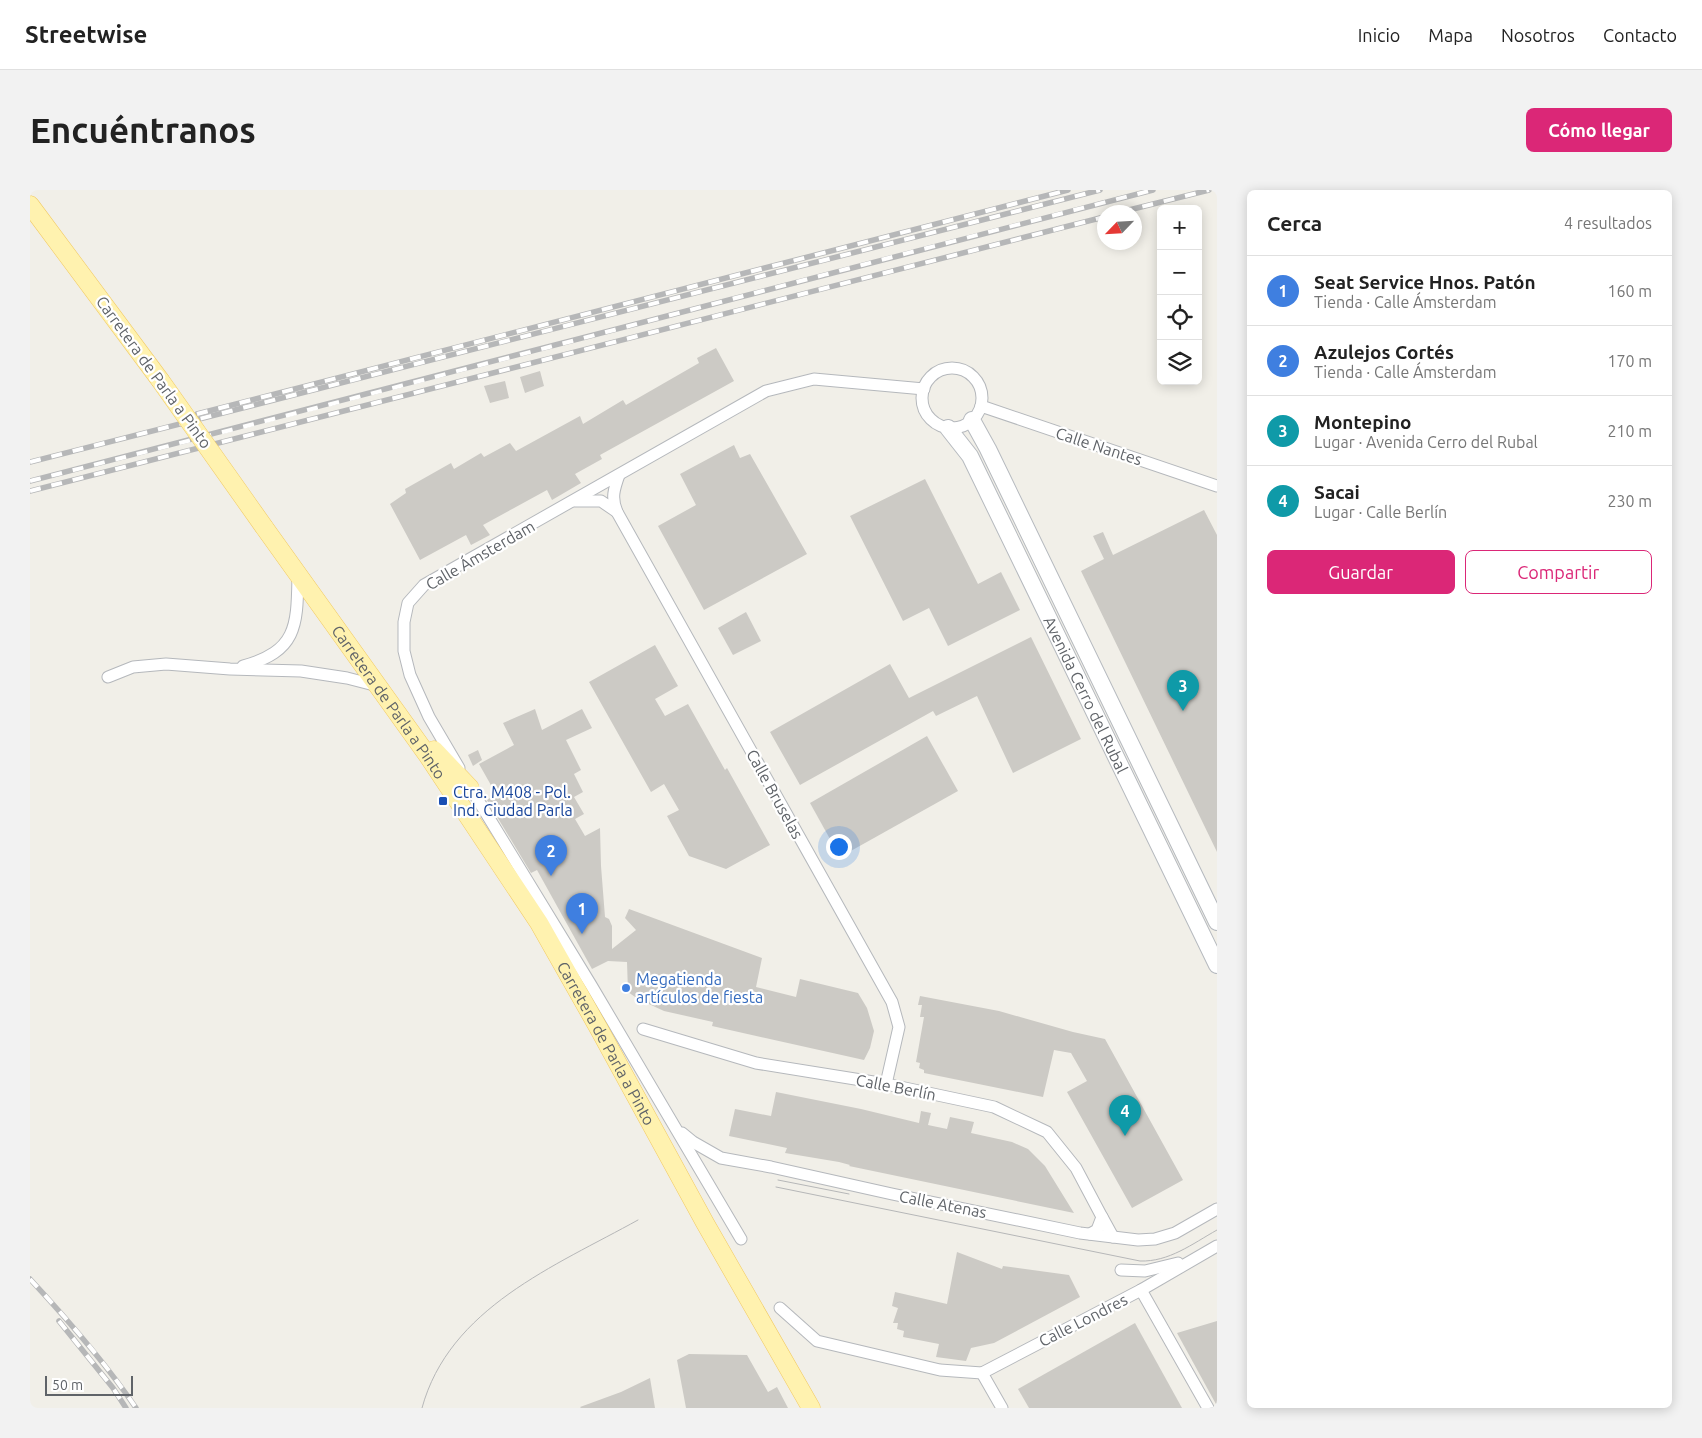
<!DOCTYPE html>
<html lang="es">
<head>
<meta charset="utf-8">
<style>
  :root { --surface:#fff; --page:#f2f2f2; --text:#222; --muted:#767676; --line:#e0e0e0; --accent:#db2777 }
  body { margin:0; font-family:Ubuntu,sans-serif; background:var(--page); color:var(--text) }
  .controls { position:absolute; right:15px; top:15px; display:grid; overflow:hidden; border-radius:8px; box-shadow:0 2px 12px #0003 }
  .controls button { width:45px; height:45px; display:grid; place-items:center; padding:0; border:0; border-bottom:1px solid var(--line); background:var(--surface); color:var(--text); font:25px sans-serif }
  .compass { position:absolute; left:1067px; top:15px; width:45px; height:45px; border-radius:50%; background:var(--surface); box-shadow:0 2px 12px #0003; rotate:245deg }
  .scale { position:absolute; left:15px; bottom:12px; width:88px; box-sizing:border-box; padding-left:5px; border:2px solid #5f6368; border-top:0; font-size:14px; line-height:18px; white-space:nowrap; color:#5f6368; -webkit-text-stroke:4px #fff; paint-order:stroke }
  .you { position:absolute; left:808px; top:656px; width:18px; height:18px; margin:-12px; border:4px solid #fff; border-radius:50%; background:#1a73e8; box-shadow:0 0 0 8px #1a73e833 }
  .badge { display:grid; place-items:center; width:32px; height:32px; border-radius:50%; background:var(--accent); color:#fff; font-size:16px; font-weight:700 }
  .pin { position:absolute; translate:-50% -41px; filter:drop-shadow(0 1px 2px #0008) }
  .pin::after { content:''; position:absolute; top:26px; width:18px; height:15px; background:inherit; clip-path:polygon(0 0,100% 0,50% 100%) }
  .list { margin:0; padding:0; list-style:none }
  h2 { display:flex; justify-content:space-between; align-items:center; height:65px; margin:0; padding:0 20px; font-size:21px }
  h2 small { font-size:16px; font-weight:400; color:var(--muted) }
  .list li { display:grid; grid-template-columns:32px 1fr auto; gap:15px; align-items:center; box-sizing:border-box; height:70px; padding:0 20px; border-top:1px solid var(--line) }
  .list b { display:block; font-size:19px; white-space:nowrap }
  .list p { margin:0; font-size:16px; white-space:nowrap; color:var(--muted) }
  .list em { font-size:16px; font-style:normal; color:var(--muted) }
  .actions { display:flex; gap:10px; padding:15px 20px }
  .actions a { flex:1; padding:11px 0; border:1px solid var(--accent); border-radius:8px; text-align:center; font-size:18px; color:var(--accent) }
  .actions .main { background:var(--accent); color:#fff }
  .icon { flex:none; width:28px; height:28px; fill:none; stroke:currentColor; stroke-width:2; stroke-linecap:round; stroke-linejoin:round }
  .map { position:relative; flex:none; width:1187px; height:1218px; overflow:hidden; border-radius:8px }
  header { display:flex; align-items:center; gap:30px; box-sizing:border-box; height:70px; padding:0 25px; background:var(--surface); border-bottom:1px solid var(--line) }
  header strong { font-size:24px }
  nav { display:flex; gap:28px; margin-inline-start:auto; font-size:18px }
  .intro { display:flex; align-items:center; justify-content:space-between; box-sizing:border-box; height:120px; padding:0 30px }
  h1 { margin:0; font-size:35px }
  .button { padding:12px 22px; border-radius:8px; background:var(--accent); color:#fff; font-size:18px; font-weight:700 }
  main { display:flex; gap:30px; padding:0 30px }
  aside { flex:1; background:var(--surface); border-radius:8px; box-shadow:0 2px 12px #0003 }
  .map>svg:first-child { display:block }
  .building { fill:#cccac5 }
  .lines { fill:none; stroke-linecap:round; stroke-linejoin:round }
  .street-casing { stroke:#b5b8bc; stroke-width:13 }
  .secondary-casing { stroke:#b6babf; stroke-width:18 }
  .primary-casing { stroke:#f2c960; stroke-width:19 }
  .street { stroke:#fff; stroke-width:11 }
  .secondary { stroke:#fff; stroke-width:16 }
  .primary { stroke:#fff2af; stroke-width:18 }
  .tram { stroke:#b6b7b8; stroke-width:1 }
  .rail-casing { stroke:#b6b7b8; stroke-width:5.5 }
  .rail { stroke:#fff; stroke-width:4; stroke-dasharray:11; stroke-linecap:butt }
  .primary-bridge-casing { stroke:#f2c960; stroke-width:19; stroke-linecap:butt }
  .primary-bridge { stroke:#fff2af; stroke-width:18 }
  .transit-dot { fill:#1a4fb4; stroke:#fff; stroke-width:2 }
  .shop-dot { fill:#3f7fe0; stroke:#fff; stroke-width:2 }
  .labels { text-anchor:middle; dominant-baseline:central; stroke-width:4.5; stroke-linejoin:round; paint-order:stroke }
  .street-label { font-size:16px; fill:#5f6368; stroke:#fff }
  .transit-label { font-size:16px; fill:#164399; stroke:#fff; text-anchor:start }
  .shop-label { font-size:16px; fill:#366cbe; stroke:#fff; text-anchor:start }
</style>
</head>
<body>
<header>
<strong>Streetwise</strong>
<nav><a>Inicio</a><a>Mapa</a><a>Nosotros</a><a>Contacto</a></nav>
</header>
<div class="intro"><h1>Encuéntranos</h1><a class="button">Cómo llegar</a></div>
<main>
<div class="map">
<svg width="1187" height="1218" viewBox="0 0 1187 1218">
  <rect width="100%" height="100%" fill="#f1efe8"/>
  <g class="building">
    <path d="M686,158L704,191L570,265L572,269L545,284L551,293L522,310L517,300L453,335L460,345L441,355L436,345L390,370L360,314L376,303L375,299L421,273L424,279L451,263L454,267L480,253L486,261L550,226L553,234L593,210L596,215L669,173L667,168Z"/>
    <path d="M510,181L514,196L495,203L490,187Z"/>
    <path d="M475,191L479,208L460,213L454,196Z"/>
    <path d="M704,255L710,268L720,264L777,364L674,420L628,336L666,315L650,284Z"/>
    <path d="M895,289L948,394L971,382L990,420L918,456L899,418L873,431L820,326Z"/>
    <path d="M1174,320L1187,345V662L1051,381L1074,369L1063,346L1073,342L1083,365Z"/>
    <path d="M716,422L731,451L703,465L688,438Z"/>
    <path d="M1001,447L1051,549L983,583L947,506L906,526L903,521L770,595L740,542L860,474L879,508Z"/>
    <path d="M625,455L648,496L625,509L635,526L658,514L695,580L697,578L740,655L696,679L659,666L637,626L649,620L634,594L621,602L559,492Z"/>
    <path d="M505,519L512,540L552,519L562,538L536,550L551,580L544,584L553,602L544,607L554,624L545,629L555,646L570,638L571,676L575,727L579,729L582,736V759L606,740L595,728L599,719L732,768L726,797L766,807L770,789L828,803L837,818L844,841L840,858L834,870L682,836L683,832L634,821L608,809L598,802L597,772L578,771L562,779L507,680L501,683L457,610L466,604L449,574L484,555L473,533Z"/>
    <path d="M897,546L928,601L810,667L780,613Z"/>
    <path d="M448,560L452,570L443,576L438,565Z"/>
    <path d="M890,806L969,821L1043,842L1075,849L1153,990L1102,1018L1037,902L1057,891L1041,863L1024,860L1013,907L894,883V880L889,878L890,873L886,872L894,827H890L892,815H888Z"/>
    <path d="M746,902L831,919L889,933L891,921L901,923L898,935L917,939L920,927L944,932L941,943L982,952L998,959L1015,976L1044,1023L819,976L820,975L809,972L755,963L757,958L699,946L705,919L741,926Z"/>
    <path d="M927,1062L972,1079L973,1076L1039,1085L1050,1107L964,1153L941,1158L936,1171L906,1167L909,1154L873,1147L874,1141L867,1139L868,1133H863L868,1118L862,1116L865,1102L917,1114Z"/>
    <path d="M1187,1131V1216L1147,1143Z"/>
    <path d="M1105,1133L1152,1218H999L988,1199Z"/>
    <path d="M659,1164L717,1165L738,1202L747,1197L758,1218H656L647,1170Z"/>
    <path d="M620,1188L625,1218H551L550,1217L591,1202Z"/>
  </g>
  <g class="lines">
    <defs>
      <g id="street">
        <circle cx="922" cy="208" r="30"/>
        <path d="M951,216L1187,296"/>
        <path d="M545,311H571L587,322C581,308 584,299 589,285"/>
        <path d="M587,322L862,812L869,837L856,894"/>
        <path d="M213,476C268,461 267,435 268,385"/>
        <path d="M78,487L103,477L136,474L200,479L271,481L317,488L348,496"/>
        <path d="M429,578L399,527L380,485L374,461V432L378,413L394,395L736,201L784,189L894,199"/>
        <path d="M437,592L561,795L711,1049"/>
        <path d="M613,839L726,873L856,894L964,917L1017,942L1046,978L1072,1027"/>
        <path d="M652,943L663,952L691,968L741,977L862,1004L1050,1043L1108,1050L1125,1049L1145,1043L1187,1019"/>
        <path d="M1060,1044L1067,1040L1072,1027L1083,1047"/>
        <path d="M1091,1080L1115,1081L1148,1073"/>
        <path d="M1111,1100L1178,1218"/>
        <path d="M750,1118L787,1151L910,1180L952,1183"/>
        <path d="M972,1218L952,1183L1111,1100L1187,1056"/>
      </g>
      <g id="secondary">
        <path d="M942,230L958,259L1187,732"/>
        <path id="s1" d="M918,238L940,266L1187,775"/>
      </g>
      <g id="primary">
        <path d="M0,15L130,190"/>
        <path id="s2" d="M234,337L398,566L509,733L569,839L675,1033L781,1218"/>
        <path d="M404,560L440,598"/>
      </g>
    </defs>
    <use href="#street" class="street-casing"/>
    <use href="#secondary" class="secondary-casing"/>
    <use href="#primary" class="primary-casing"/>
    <use href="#street" class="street"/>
    <use href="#secondary" class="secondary"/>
    <use href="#primary" class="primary"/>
    <g class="tram">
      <path d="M748,990L819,1004"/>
      <path d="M746,997L1110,1071C1139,1072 1162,1054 1187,1040"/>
      <path d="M392,1218C419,1118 525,1076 608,1030"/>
    </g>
    <defs>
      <g id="rail">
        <path d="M1091,22L1179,0"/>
        <path d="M167,224L1038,0"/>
        <path d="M0,272L1070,0"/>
        <path d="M0,291C375,197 748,95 1123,0"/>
        <path d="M0,301L1074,27"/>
        <path d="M0,1089C38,1130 75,1172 106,1218"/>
        <path d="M29,1131L83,1198L96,1218"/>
      </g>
    </defs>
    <use href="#rail" class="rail-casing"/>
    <use href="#rail" class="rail"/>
    <defs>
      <path id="primary-bridge" d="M130,190L234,337"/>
    </defs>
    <use href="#primary-bridge" class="primary-bridge-casing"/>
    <use href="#primary-bridge" class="primary-bridge"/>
  </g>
  <rect class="transit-dot" x="408" y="606" width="10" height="10" rx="2.5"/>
  <circle class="shop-dot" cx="596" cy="798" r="5"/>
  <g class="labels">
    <g class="street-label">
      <text transform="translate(124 182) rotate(54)">Carretera de Parla a Pinto</text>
      <text transform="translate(1069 256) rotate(18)">Calle Nantes</text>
      <text transform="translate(450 365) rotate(-30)">Calle Ámsterdam</text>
      <text stroke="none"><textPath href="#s1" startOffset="301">Avenida Cerro del Rubal</textPath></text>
      <text stroke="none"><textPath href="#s2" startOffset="215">Carretera de Parla a Pinto</textPath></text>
      <text transform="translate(745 604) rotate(61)">Calle Bruselas</text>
      <text stroke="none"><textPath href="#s2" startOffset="620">Carretera de Parla a Pinto</textPath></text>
      <text transform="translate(866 897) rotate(11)">Calle Berlín</text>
      <text transform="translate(913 1014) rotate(11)">Calle Atenas</text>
      <text transform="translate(1053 1130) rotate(-27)">Calle Londres</text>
    </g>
    <g class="transit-label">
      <text x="423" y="602">Ctra. M408 - Pol.<tspan x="423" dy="18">Ind. Ciudad Parla</tspan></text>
    </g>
    <g class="shop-label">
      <text x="606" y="789">Megatienda<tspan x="606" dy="18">artículos de fiesta</tspan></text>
    </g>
  </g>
</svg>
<div class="controls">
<button>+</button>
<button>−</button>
<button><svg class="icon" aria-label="locate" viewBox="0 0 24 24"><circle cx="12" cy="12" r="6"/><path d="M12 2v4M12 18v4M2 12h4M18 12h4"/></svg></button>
<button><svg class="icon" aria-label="layers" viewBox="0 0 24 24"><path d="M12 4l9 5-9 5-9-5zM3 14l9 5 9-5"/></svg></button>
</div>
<svg class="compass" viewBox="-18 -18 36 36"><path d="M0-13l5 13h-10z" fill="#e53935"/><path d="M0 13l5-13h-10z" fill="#767676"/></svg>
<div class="scale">50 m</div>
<div class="you"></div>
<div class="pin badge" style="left:552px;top:744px;background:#3f7fe0">1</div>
<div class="pin badge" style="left:521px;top:686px;background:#3f7fe0">2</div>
<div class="pin badge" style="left:1153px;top:521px;background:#0f9aa8">3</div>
<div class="pin badge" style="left:1095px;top:946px;background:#0f9aa8">4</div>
</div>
<aside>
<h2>Cerca<small>4 resultados</small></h2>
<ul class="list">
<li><span class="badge" style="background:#3f7fe0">1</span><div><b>Seat Service Hnos. Patón</b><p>Tienda · Calle Ámsterdam</p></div><em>160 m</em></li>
<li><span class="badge" style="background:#3f7fe0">2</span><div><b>Azulejos Cortés</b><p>Tienda · Calle Ámsterdam</p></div><em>170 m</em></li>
<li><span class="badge" style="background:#0f9aa8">3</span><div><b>Montepino</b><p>Lugar · Avenida Cerro del Rubal</p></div><em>210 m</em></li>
<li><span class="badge" style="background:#0f9aa8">4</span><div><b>Sacai</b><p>Lugar · Calle Berlín</p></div><em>230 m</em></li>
</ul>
<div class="actions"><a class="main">Guardar</a><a>Compartir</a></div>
</aside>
</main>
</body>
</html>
